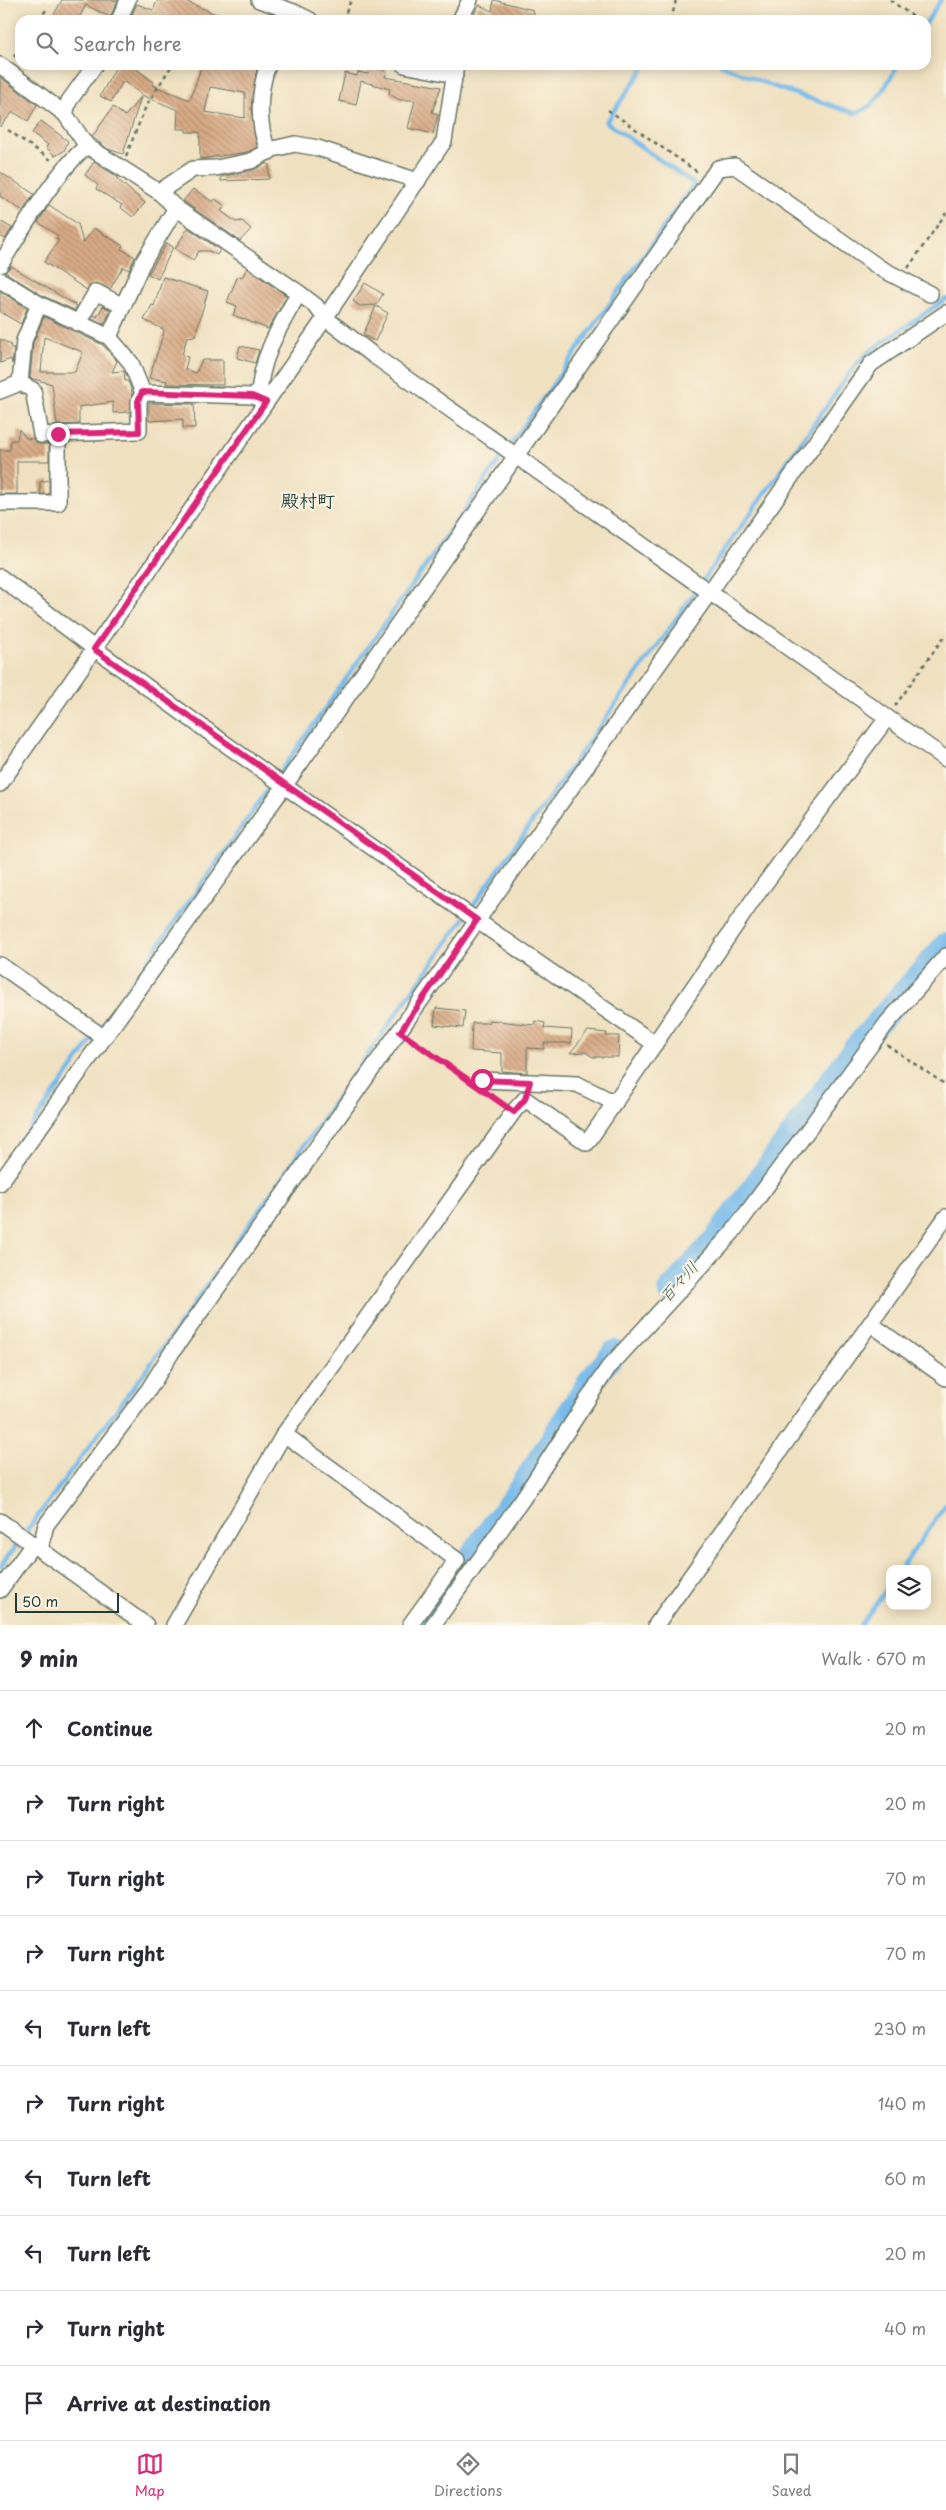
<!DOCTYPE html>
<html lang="en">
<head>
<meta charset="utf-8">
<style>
  :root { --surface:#fff; --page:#f2f2f3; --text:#2b2b33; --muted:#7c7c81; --line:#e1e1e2; --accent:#db2777 }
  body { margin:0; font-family:"Playpen Sans","Klee One",sans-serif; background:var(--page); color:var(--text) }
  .controls { position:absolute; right:15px; bottom:15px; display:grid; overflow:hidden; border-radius:10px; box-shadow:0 2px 12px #0003 }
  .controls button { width:45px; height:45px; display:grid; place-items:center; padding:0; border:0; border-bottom:1px solid var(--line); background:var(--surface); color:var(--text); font:25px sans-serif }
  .scale { position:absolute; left:15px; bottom:12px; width:104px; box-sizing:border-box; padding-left:5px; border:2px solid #1f3d34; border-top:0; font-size:14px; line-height:18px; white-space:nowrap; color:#1f3d34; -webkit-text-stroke:4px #fcf5e5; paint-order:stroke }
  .stop { position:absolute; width:15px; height:15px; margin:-11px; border:4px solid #db2777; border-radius:50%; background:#fff }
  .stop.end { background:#db2777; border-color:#fff; box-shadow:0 1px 5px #0008 }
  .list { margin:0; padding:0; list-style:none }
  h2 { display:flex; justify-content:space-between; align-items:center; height:65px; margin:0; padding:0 20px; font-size:21px }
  h2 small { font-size:16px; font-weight:400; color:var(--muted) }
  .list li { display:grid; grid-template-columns:32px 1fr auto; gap:15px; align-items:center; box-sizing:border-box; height:75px; padding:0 20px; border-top:1px solid var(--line) }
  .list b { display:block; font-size:19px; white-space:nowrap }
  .list em { font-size:16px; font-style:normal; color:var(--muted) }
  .icon { flex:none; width:28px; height:28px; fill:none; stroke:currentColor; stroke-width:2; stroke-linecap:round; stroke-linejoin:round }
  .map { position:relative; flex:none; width:946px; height:1625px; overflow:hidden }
  .search { position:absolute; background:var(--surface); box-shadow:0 2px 12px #0003; left:15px; right:15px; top:15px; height:55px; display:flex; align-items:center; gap:12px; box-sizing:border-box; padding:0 18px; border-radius:15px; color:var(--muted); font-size:19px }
  .sheet { height:815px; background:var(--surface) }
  nav { display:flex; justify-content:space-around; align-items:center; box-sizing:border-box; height:70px; border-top:1px solid var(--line); background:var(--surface); font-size:14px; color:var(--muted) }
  nav a { display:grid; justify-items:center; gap:2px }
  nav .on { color:var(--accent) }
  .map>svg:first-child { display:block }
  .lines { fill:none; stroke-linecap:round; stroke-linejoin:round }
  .stream { stroke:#75baeb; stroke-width:4.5 }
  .river { stroke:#75baeb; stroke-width:25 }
  .building { fill:url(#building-back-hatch); fill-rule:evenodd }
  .minor-casing { stroke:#687665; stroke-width:18 }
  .path { stroke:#687665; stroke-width:2.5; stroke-dasharray:4 4; stroke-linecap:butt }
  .minor { stroke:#fff; stroke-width:15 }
  .route { stroke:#db2777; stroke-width:6 }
  .labels { text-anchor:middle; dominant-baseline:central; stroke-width:4; stroke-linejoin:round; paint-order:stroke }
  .water-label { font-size:16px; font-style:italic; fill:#345c62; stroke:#fcf5e5 }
  .quarter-label { font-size:18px; font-weight:bold; fill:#1f3d34; stroke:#fcf5e5 }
</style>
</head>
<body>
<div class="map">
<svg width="946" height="1625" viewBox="0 0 946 1625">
  <defs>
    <pattern id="building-back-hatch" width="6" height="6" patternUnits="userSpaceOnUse" patternTransform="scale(1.25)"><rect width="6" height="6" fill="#d9ab86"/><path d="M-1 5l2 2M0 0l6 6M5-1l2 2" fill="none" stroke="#af8c6e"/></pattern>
  </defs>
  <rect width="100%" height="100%" fill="#fcf5e5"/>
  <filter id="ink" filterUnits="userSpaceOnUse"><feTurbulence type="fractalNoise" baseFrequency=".02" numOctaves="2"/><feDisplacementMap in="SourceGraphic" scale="10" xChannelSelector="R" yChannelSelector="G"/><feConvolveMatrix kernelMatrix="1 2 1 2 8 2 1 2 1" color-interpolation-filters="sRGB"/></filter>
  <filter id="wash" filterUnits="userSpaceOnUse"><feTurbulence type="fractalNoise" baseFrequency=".0096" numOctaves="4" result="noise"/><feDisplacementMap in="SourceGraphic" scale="20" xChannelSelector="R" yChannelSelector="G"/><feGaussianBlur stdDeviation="1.12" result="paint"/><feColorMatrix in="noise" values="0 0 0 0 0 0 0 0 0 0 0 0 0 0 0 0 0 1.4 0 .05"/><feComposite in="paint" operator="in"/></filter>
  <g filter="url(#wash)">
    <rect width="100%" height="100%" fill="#f0e1c1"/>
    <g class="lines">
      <g class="stream">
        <path d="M926,23L941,0"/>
        <path d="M721,65L775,87L854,113C875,111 888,81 898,65"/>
        <path d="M23,1138L694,184L606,122L646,65"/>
        <path d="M0,1567L175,1331L356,1071L857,363L871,350L946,299"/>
        <path d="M901,1569L946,1504"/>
        <path d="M861,1625L890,1584"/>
      </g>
      <g class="river">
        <path d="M670,1291L716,1239L854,1050L946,945"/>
        <path d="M421,1625L521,1488L591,1380L615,1352"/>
      </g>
    </g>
    <g id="blocks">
      <g class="building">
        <path d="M62,0H118L110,17L86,5L78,20H51Z"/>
        <path d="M158,0H183L229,20H129L137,4L153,10Z"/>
        <path d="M494,0L533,10L535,20H471L479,5L492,11Z"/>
        <path d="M117,65H131L154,82L152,85L190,100L202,65H247L257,68L251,108L257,147L248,152L200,159V132H186V129H177L178,110L144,96L123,81L111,102L100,96ZM210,87L245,93V118L205,112Z"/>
        <path d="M371,65L387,72L385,77L441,87L432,112L438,115L433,134L408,128L415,100H400L389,94L390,89L361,81L356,105L339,101L345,73L357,76L358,72L368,74Z"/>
        <path d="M0,77L37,105L28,121L13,112L0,127Z"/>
        <path d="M141,97L123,154L108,149L92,137L113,107L125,116Z"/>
        <path d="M41,121L68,141L64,151L55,156L46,147L48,145L32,133Z"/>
        <path d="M94,162L118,177L117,179L145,203L133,217L120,207L122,205L96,189L98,185L85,175Z"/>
        <path d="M265,164H269V179L221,181V177L253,170Z"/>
        <path d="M0,172L34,194L23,211L0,196Z"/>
        <path d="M193,189L213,202L215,199L225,206L221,211L236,222L242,221L251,229L240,241L183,201Z"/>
        <path d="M49,205L78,224L83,243L94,228L123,246L121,249L135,257L129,270L123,267L110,289L96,283L91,284L87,290L44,262L59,240L56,239L58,236L38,222Z"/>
        <path d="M0,221L12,228L5,239L0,236Z"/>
        <path d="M188,228L220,250L217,255L209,251H199L193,260L175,249Z"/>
        <path d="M167,243L173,247L158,279L148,274Z"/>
        <path d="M11,266L77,306L74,310L43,296L5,272Z"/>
        <path d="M247,268L287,296L268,329L233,315L237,306L227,302L237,278L243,276Z"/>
        <path d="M163,277L208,291L195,336L187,337L182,355L188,357L185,369L196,373L202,360H223V385L166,384L167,381L149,378L164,332L163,329L144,320L152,305L154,306Z"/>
        <path d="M365,283L383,294L376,305L360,306L353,301Z"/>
        <path d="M0,291L27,308L21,324L0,312Z"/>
        <path d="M103,306L111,310L104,324L92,318L93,315L97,317Z"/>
        <path d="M376,306L388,313L375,341L363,335Z"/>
        <path d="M44,317L103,345L117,361L112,372L124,371L125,381H128L132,392L130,412L113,413V402L79,407V424L57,425L52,384L30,378L33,343ZM44,337L83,352L75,372H41Z"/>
        <path d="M0,339L10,344L11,348H14L12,364L11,359L0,363Z"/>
        <path d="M240,346L259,350L255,363L237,358Z"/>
        <path d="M149,403L194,404L195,428H183V419L149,421Z"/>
        <path d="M19,429L26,438L33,439L38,444H49V461H17V494H0V450H10L11,440H17Z"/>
        <path d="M49,480V494H40V482Z"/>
        <path d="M436,1008L465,1011L463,1028L434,1025Z"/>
        <path d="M489,1020L534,1025L535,1021L545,1023L544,1028L572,1030L571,1043H544V1049L527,1048V1073L502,1071V1053L471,1051L472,1023H488Z"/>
        <path d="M588,1031L607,1033L606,1036H619L618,1057H593L585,1052L570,1053Z"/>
      </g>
    </g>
  </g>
  <g filter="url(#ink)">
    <use href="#blocks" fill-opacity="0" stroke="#687665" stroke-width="1"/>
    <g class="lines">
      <defs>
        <g id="minor">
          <path d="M259,0L294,12L310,20"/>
          <path d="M119,20L128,0"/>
          <path d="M460,20L470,0"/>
          <path d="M0,65L65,114L87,146L159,192L176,208L299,293L316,306L325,318L373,355L946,759"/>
          <path d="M268,65C258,92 257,126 269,152"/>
          <path d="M404,65L455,75"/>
          <path d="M65,114L69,101L95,65"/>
          <path d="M159,192L193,169L216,168L251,161L273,149L295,144L318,148L418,181"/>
          <path d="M0,265C23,229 55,172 87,146"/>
          <path d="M0,280L39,304L109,337L131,363L143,393L253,396L266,402"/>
          <path d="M78,323L96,292L123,306"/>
          <path d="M109,337L142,264L176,208"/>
          <path d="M20,383L33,390L41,435L58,434"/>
          <path d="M0,391L20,383L24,341L39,304"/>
          <path d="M259,397C260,358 280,326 299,293"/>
          <path d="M0,503H58V434L139,431V401L143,393"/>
          <path d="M0,577C212,740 435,891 655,1044"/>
          <path d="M0,784L325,318L444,141L456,65"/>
          <path d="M0,965L103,1037"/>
          <path d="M482,1080L577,1084L615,1103"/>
          <path d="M0,1183L285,785L718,168L735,166L880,268L930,294"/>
          <path d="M871,1324L946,1378"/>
          <path d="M284,1434L457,1560L410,1625"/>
          <path d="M0,1521L146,1625"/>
          <path d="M40,1549L46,1525L149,1389L172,1352L871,364L946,313"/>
          <path d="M0,1590L33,1544"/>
          <path d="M174,1625L284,1434L514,1111L525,1099L587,1143L755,897L887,718"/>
          <path d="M433,1625L524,1497L608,1368L732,1233L887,1023L946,956"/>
          <path d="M656,1625L946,1217"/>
        </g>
      </defs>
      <use href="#minor" class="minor-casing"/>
      <g class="path">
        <path d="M890,0L918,20"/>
        <path d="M39,20L48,7"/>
        <path d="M343,20L351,0"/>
        <path d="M671,20L676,0"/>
        <path d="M14,57L20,48"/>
        <path d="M608,110L699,173"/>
        <path d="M8,130L54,162"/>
        <path d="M126,156L146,106L172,65"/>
        <path d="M908,268L946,213"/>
        <path d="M895,706L946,634"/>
        <path d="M411,1039L468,1079"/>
        <path d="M887,1045L946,1085"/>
        <path d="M491,1095L502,1103"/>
      </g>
      <use href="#minor" class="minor"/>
    </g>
  </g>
  <g class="lines" filter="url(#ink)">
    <path class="route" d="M58,434L139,432L138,401L142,392L252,396L266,402L94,649L477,920L400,1032L514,1112L525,1099L530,1082L482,1080"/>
  </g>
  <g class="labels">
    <g class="water-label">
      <text transform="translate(678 1281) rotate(-48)">百々川</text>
    </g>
    <g class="quarter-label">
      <text x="308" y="499">殿村町</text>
    </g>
  </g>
</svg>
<div class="controls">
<button><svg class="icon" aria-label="layers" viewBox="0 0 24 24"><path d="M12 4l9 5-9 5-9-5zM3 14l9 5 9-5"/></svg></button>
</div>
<div class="scale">50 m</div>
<div class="stop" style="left:482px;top:1080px"></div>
<div class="stop end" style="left:58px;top:434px"></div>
<div class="search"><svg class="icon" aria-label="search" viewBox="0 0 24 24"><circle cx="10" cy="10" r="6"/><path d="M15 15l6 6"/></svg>Search here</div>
</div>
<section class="sheet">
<h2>9 min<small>Walk · 670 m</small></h2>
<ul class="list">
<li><svg class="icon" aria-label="ahead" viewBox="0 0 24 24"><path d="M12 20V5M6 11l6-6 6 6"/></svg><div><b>Continue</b></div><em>20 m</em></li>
<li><svg class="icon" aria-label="right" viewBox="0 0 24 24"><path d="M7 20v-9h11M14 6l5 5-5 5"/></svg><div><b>Turn right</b></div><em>20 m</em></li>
<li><svg class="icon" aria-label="right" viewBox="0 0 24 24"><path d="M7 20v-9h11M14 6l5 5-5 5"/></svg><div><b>Turn right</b></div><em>70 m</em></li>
<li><svg class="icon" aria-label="right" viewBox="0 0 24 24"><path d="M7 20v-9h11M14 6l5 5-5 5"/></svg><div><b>Turn right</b></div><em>70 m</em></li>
<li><svg class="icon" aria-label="left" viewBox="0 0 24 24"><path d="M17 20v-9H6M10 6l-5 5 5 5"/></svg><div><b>Turn left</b></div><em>230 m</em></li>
<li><svg class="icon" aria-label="right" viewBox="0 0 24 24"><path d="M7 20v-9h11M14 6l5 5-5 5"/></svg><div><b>Turn right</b></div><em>140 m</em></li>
<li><svg class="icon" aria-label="left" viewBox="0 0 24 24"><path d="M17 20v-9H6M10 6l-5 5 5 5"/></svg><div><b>Turn left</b></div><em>60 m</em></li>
<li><svg class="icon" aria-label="left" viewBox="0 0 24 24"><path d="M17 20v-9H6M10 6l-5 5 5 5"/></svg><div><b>Turn left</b></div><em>20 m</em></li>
<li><svg class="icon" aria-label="right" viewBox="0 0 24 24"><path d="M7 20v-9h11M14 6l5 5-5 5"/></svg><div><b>Turn right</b></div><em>40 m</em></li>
<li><svg class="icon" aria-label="arrive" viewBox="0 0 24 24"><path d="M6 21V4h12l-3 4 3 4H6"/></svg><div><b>Arrive at destination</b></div></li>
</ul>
</section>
<nav>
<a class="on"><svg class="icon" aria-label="map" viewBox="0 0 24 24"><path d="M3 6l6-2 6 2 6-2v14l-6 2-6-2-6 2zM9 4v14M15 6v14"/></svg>Map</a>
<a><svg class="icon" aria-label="directions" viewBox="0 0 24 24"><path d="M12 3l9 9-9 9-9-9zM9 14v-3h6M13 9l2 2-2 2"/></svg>Directions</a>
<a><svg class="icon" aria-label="saved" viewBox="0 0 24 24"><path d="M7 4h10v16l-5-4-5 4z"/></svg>Saved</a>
</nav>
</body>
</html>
